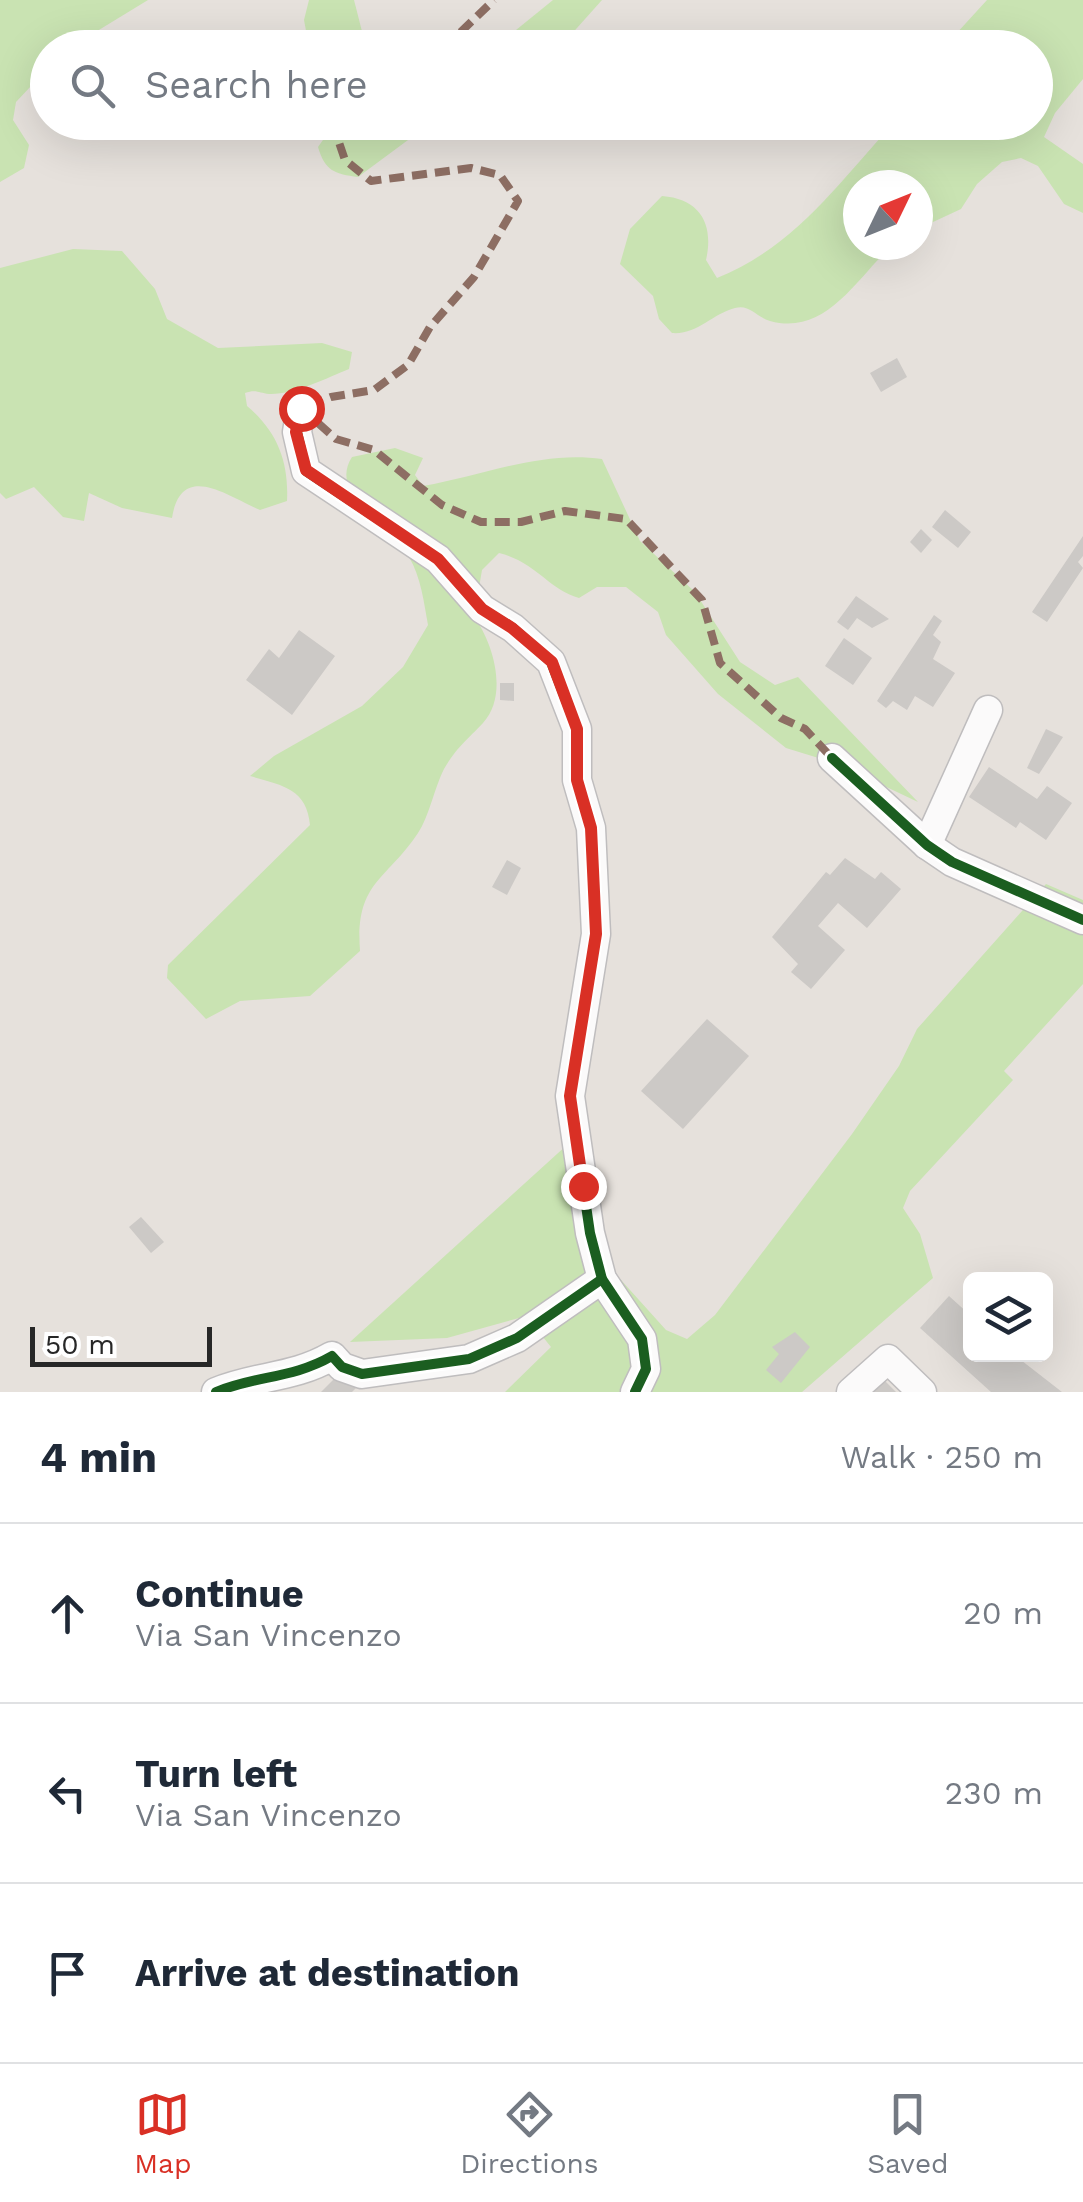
<!DOCTYPE html>
<html lang="en">
<head>
<meta charset="utf-8">
<style>
  :root { --surface:#fff; --page:#f6f6f7; --text:#1f2937; --muted:#747a83; --line:#e0e1e3; --accent:#d93025 }
  body { margin:0; font-family:"Work Sans",sans-serif; background:var(--page); color:var(--text) }
  .controls { position:absolute; right:30px; bottom:30px; display:grid; overflow:hidden; border-radius:15px; box-shadow:0 10px 40px #0002 }
  .controls button { width:90px; height:90px; display:grid; place-items:center; padding:0; border:0; border-bottom:2px solid var(--line); background:var(--surface); color:var(--text); font:50px sans-serif }
  .compass { position:absolute; left:843px; top:170px; width:90px; height:90px; border-radius:50%; background:var(--surface); box-shadow:0 10px 40px #0002; rotate:47deg }
  .scale { position:absolute; left:30px; bottom:25px; width:182px; box-sizing:border-box; padding-left:10px; border:5px solid #272727; border-top:0; font-size:28px; line-height:35px; white-space:nowrap; color:#272727; -webkit-text-stroke:8px #fff; paint-order:stroke }
  .stop { position:absolute; width:30px; height:30px; margin:-22px; border:8px solid #d93025; border-radius:50%; background:#fff }
  .stop.end { background:#d93025; border-color:#fff; box-shadow:0 2px 10px #0008 }
  .list { margin:0; padding:0; list-style:none }
  h2 { display:flex; justify-content:space-between; align-items:center; height:130px; margin:0; padding:0 40px; font-size:42px }
  h2 small { font-size:32px; font-weight:400; color:var(--muted) }
  .list li { display:grid; grid-template-columns:65px 1fr auto; gap:30px; align-items:center; box-sizing:border-box; height:180px; padding:0 40px; border-top:2px solid var(--line) }
  .list b { display:block; font-size:38px; white-space:nowrap }
  .list p { margin:0; font-size:32px; white-space:nowrap; color:var(--muted) }
  .list em { font-size:32px; font-style:normal; color:var(--muted) }
  .icon { flex:none; width:55px; height:55px; fill:none; stroke:currentColor; stroke-width:2; stroke-linecap:round; stroke-linejoin:round }
  .map { position:relative; flex:none; width:1083px; height:1392px; overflow:hidden }
  .search { position:absolute; background:var(--surface); box-shadow:0 10px 40px #0002; left:30px; right:30px; top:30px; height:110px; display:flex; align-items:center; gap:25px; box-sizing:border-box; padding:0 35px; border-radius:55px; color:var(--muted); font-size:38px }
  .sheet { height:670px; background:var(--surface) }
  nav { display:flex; justify-content:space-around; align-items:center; box-sizing:border-box; height:140px; border-top:2px solid var(--line); background:var(--surface); font-size:28px; color:var(--muted) }
  nav a { display:grid; justify-items:center; gap:5px }
  nav .on { color:var(--accent) }
  .map>svg:first-child { display:block }
  .green { fill:#c9e3b2 }
  .building { fill:#ccc9c6 }
  .lines { fill:none; stroke-linecap:round; stroke-linejoin:round }
  .minor-casing { stroke:#bfbdbe; stroke-width:31 }
  .minor { stroke:#fbfafa; stroke-width:28 }
  .quiet { stroke:#8d6e63; stroke-width:8; stroke-dasharray:15 8; stroke-linecap:butt }
  .cycleway-casing { stroke:#fff; stroke-width:16 }
  .cycleway { stroke:#1b5e20; stroke-width:10 }
  .route { stroke:#d93025; stroke-width:12 }
</style>
</head>
<body>
<div class="map">
<svg width="1083" height="1392" viewBox="0 0 1083 1392">
  <rect width="100%" height="100%" fill="#e6e1dc"/>
  <g class="green">
    <path d="M0,0H148L71,47L48,48L47,69L16,102L13,120L29,145L24,168L0,182Z"/>
    <path d="M309,0H354L366,47H309L304,20Z"/>
    <path d="M553,0H602L560,47H495Z"/>
    <path d="M987,0H1083V79L1055,113L1044,137L1083,164V213L1064,204L1038,166L1021,158L1002,162L977,184L961,209L918,229V185H858V245H892C855,281 825,336 770,321C756,317 750,304 735,308C712,314 697,335 672,333L659,319L653,296L620,264L630,229L662,196C701,199 714,225 706,260L717,278C796,246 838,183 894,123L1036,122V48L944,47Z"/>
    <path d="M335,123V122L431,123L358,177C335,174 325,171 318,147Z"/>
    <path d="M73,249L122,251L155,289L167,319L218,348L322,343L352,352L349,369C327,378 293,395 269,394C259,393 256,389 245,393L247,406C278,432 289,463 287,501L260,510C226,495 181,461 172,518L122,508L89,493L84,521L63,517L34,487L6,499L0,493V268Z"/>
    <path d="M395,448L423,458L415,475L423,486C483,476 541,450 602,459L640,541L695,592L740,662L775,685L798,677L918,802L838,764L786,748L718,694L666,635L658,612L626,587H597L579,598C548,589 536,562 499,553L482,570L474,617C493,642 509,695 483,723C466,741 457,747 444,769C434,789 429,817 418,833C386,881 355,882 360,951L310,996L240,1001L206,1019L167,978L168,965L310,825C307,788 281,785 250,776L274,756L362,706L403,667L428,625C424,603 421,577 409,557C392,526 327,496 352,457Z"/>
    <path d="M1046,884L1083,900V984L1004,1071L1013,1080L910,1191L903,1208L920,1234L933,1278L802,1392H505L551,1347L526,1316L447,1338L350,1342L568,1144L603,1260L666,1330L687,1339L715,1315L852,1134L899,1066L917,1029Z"/>
  </g>
  <g class="building">
    <path d="M897,358L907,377L881,392L870,373Z"/>
    <path d="M945,510L971,532L958,548L932,527Z"/>
    <path d="M921,529L932,540L921,553L910,542Z"/>
    <path d="M1083,536V556L1078,562L1083,568L1047,622L1032,612Z"/>
    <path d="M856,596L889,619L872,628L857,618L848,630L837,622Z"/>
    <path d="M934,615L942,621L933,635L941,642L933,659L955,673L933,707L915,696L907,710L893,701L886,708L877,701Z"/>
    <path d="M299,630L335,656L292,715L246,680L269,649L279,658Z"/>
    <path d="M844,638L872,658L853,685L825,666Z"/>
    <path d="M500,683H514V701L500,700Z"/>
    <path d="M1046,729L1063,737L1039,774L1027,768Z"/>
    <path d="M989,767L1037,799L1047,786L1072,803L1046,840L1020,822L1016,828L969,797Z"/>
    <path d="M845,858L875,879L881,872L901,889L867,928L838,903L818,926L845,950L811,989L791,972L798,964L772,937L826,872L830,875Z"/>
    <path d="M507,860L521,868L507,895L492,887Z"/>
    <path d="M707,1019L749,1056L683,1129L641,1091Z"/>
    <path d="M141,1217L164,1242L151,1253L129,1227Z"/>
    <path d="M949,1296L970,1315V1354H1013L1062,1392H991L920,1328Z"/>
    <path d="M795,1332L810,1347L781,1383L766,1370L779,1354L772,1347Z"/>
    <path d="M872,1368L896,1392H848Z"/>
    <path d="M344,1369L359,1385L352,1392H321Z"/>
  </g>
  <g class="lines">
    <defs>
      <g id="minor">
        <path d="M301,408L297,432L306,471L438,559L482,609L513,628L551,662L577,729V780L591,828L596,934L570,1096L590,1233L602,1279L642,1339L646,1369L635,1392"/>
        <path d="M832,758L927,845L952,862L1083,920"/>
        <path d="M927,845L988,710"/>
        <path d="M216,1392C257,1375 292,1379 332,1356L342,1367L362,1374L469,1359L517,1338L602,1279"/>
        <path d="M851,1392L888,1359L922,1392"/>
      </g>
    </defs>
    <use href="#minor" class="minor-casing"/>
    <use href="#minor" class="minor"/>
    <g class="quiet">
      <path d="M444,48L494,0"/>
      <path d="M332,122L345,160L371,181L471,168L500,175L518,201L474,277L430,327L408,365L374,390L331,397L301,408L336,439L374,450L442,505L481,522H521L565,511L626,519L702,600L720,663L781,718L805,729L832,758"/>
    </g>
    <defs>
      <g id="cycleway">
        <path d="M301,408L297,432L306,471L438,559L482,609L513,628L551,662L577,729V780L591,828L596,934L570,1096L590,1233L602,1279L642,1339L646,1369L635,1392"/>
        <path d="M832,758L927,845L952,862L1083,920"/>
        <path d="M216,1392C257,1375 292,1379 332,1356L342,1367L362,1374L469,1359L517,1338L602,1279"/>
      </g>
    </defs>
    <use href="#cycleway" class="cycleway-casing"/>
    <use href="#cycleway" class="cycleway"/>
  </g>
  <g class="lines">
    <path class="route" d="M301,408L296,432L306,470L438,559L482,609L512,628L552,662L577,729V780L591,828L596,934L570,1096L583,1186"/>
  </g>
</svg>
<div class="controls">
<button><svg class="icon" aria-label="layers" viewBox="0 0 24 24"><path d="M12 4l9 5-9 5-9-5zM3 14l9 5 9-5"/></svg></button>
</div>
<svg class="compass" viewBox="-18 -18 36 36"><path d="M0-13l5 13h-10z" fill="#e53935"/><path d="M0 13l5-13h-10z" fill="#747a83"/></svg>
<div class="scale">50 m</div>
<div class="stop" style="left:301px;top:408px"></div>
<div class="stop end" style="left:583px;top:1186px"></div>
<div class="search"><svg class="icon" aria-label="search" viewBox="0 0 24 24"><circle cx="10" cy="10" r="6"/><path d="M15 15l6 6"/></svg>Search here</div>
</div>
<section class="sheet">
<h2>4 min<small>Walk · 250 m</small></h2>
<ul class="list">
<li><svg class="icon" aria-label="ahead" viewBox="0 0 24 24"><path d="M12 20V5M6 11l6-6 6 6"/></svg><div><b>Continue</b><p>Via San Vincenzo</p></div><em>20 m</em></li>
<li><svg class="icon" aria-label="left" viewBox="0 0 24 24"><path d="M17 20v-9H6M10 6l-5 5 5 5"/></svg><div><b>Turn left</b><p>Via San Vincenzo</p></div><em>230 m</em></li>
<li><svg class="icon" aria-label="arrive" viewBox="0 0 24 24"><path d="M6 21V4h12l-3 4 3 4H6"/></svg><div><b>Arrive at destination</b></div></li>
</ul>
</section>
<nav>
<a class="on"><svg class="icon" aria-label="map" viewBox="0 0 24 24"><path d="M3 6l6-2 6 2 6-2v14l-6 2-6-2-6 2zM9 4v14M15 6v14"/></svg>Map</a>
<a><svg class="icon" aria-label="directions" viewBox="0 0 24 24"><path d="M12 3l9 9-9 9-9-9zM9 14v-3h6M13 9l2 2-2 2"/></svg>Directions</a>
<a><svg class="icon" aria-label="saved" viewBox="0 0 24 24"><path d="M7 4h10v16l-5-4-5 4z"/></svg>Saved</a>
</nav>
</body>
</html>
